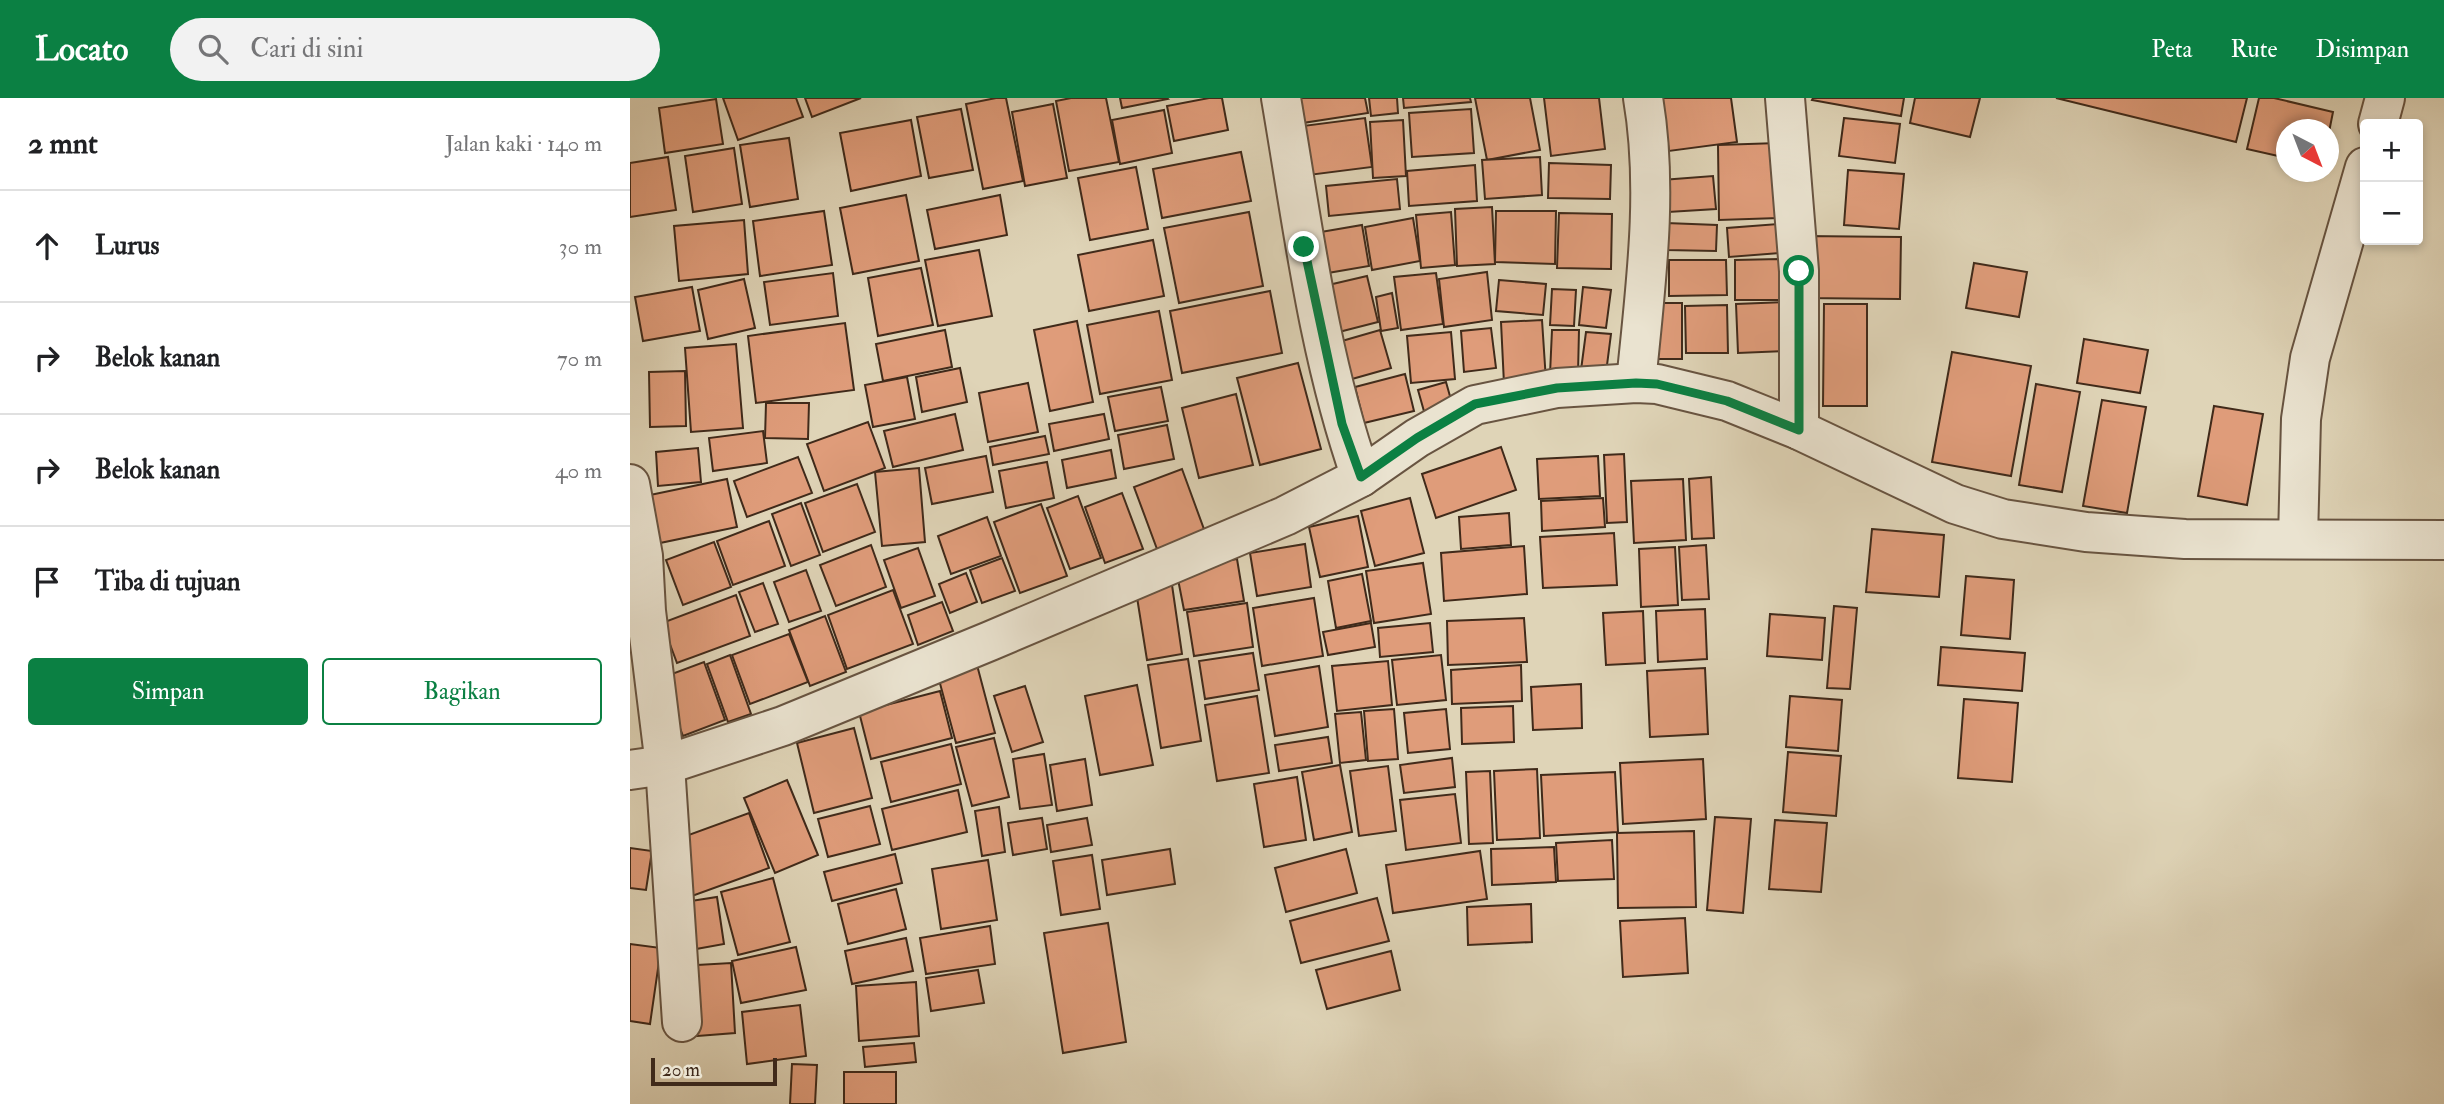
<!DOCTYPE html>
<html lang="id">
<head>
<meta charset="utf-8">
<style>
  :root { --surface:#fff; --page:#f2f2f2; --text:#202124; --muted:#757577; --line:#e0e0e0; --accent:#0b8043 }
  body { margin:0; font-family:"IM FELL Double Pica",serif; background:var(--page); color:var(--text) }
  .controls { position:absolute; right:21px; top:21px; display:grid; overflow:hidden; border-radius:7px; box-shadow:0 4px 10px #0003 }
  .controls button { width:63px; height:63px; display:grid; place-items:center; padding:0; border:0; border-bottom:2px solid var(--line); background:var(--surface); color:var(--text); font:35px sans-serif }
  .compass { position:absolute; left:1646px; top:21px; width:63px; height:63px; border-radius:50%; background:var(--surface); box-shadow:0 4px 10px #0003; rotate:138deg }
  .scale { position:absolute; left:21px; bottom:18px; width:126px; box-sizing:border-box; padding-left:7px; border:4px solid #402a1a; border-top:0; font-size:19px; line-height:24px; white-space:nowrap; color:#402a1a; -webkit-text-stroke:5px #eae3d0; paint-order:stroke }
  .stop { position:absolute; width:21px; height:21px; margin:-16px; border:5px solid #0b8043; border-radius:50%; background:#fff }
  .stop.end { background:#0b8043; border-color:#fff; box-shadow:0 2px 7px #0008 }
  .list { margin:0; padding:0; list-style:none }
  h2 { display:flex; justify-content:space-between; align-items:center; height:91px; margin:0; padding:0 28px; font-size:30px }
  h2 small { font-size:23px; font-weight:400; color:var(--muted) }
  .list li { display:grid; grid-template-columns:46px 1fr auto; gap:21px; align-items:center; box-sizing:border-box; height:112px; padding:0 28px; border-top:2px solid var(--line) }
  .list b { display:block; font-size:26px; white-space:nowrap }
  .list em { font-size:23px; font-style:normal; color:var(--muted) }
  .actions { display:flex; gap:14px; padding:21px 28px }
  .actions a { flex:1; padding:16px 0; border:2px solid var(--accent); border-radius:7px; text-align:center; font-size:24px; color:var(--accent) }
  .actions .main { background:var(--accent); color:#fff }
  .icon { flex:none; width:38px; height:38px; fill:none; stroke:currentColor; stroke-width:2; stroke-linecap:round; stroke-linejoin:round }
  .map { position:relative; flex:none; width:1814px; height:1006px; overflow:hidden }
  header { display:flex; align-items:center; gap:42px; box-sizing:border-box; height:98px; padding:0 35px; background:var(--accent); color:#fff }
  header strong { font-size:33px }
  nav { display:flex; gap:38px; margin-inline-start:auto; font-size:24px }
  .search { width:490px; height:63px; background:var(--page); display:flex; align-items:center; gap:18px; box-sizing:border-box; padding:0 24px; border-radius:38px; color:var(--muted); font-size:26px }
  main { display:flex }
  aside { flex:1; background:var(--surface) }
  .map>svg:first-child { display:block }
  .building { fill:#df9c7a; stroke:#402a1a; stroke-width:2 }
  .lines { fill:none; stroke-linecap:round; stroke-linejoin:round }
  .street-casing { stroke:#685441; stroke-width:42 }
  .street { stroke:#eae3d0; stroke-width:38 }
  .route { stroke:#0b8043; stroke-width:9 }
</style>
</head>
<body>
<header>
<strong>Locato</strong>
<div class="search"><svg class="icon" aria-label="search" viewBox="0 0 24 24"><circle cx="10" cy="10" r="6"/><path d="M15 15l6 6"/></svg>Cari di sini</div>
<nav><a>Peta</a><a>Rute</a><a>Disimpan</a></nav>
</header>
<main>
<aside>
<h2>2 mnt<small>Jalan kaki · 140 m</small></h2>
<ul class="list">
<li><svg class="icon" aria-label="ahead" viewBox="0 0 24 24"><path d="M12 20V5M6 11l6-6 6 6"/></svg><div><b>Lurus</b></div><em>30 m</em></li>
<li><svg class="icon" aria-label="right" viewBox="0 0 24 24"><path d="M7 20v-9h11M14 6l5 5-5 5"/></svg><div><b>Belok kanan</b></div><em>70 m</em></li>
<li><svg class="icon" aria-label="right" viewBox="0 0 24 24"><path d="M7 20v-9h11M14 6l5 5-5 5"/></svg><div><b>Belok kanan</b></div><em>40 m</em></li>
<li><svg class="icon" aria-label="arrive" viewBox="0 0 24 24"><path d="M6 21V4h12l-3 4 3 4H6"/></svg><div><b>Tiba di tujuan</b></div></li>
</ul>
<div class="actions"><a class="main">Simpan</a><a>Bagikan</a></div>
</aside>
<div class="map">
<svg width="1814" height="1006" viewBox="0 0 1814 1006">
  <rect width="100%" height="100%" fill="#dfd4b7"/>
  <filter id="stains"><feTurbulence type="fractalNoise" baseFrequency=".00286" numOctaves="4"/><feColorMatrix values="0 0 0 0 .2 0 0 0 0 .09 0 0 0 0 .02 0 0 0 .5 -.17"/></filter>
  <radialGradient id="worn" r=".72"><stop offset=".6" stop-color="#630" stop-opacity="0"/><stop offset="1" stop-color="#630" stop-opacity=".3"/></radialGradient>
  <g class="building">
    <path d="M93,0H166L173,19L108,42Z"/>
    <path d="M175,0H231L182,19Z"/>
    <path d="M366,0H376L393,83L353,91L336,6Z"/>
    <path d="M441,0H476L489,64L439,73L426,3Z"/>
    <path d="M490,0H537L538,1L492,10Z"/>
    <path d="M579,0H592L598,32L544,43L537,8Z"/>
    <path d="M662,0H735L738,15L666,26Z"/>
    <path d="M739,0H767L768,15L741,18Z"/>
    <path d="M773,0H840L841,4L774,10Z"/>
    <path d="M845,0H900L910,52L857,62Z"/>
    <path d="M914,0H969L975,51L921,58Z"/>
    <path d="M1031,0H1101L1107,44L1039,53Z"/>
    <path d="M1183,0H1274L1271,18L1182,2Z"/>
    <path d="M1285,0H1350L1340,39L1280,25Z"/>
    <path d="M1426,0H1617L1606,44Z"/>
    <path d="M1629,0H1644L1703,14L1699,34V32H1657V60L1617,51Z"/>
    <path d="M86,1L93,46L35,55L29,10Z"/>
    <path d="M423,6L437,80L395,88L382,14Z"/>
    <path d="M331,11L343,72L299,80L287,19Z"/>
    <path d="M841,11L844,55L782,59L779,15Z"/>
    <path d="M534,12L542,55L490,66L482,22Z"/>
    <path d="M735,20L742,69L671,78L665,29Z"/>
    <path d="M1214,20L1270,26L1265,65L1209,58Z"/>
    <path d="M281,22L291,78L221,93L210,35Z"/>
    <path d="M773,22L776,78L743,80L740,24Z"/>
    <path d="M159,40L168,101L120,109L110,47Z"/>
    <path d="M1148,45L1149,120L1089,122L1088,47Z"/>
    <path d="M104,50L112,106L63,114L55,58Z"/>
    <path d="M611,54L621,103L532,120L523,71Z"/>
    <path d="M38,59L46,112L0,119V65Z"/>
    <path d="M910,59L912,97L855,101L852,62Z"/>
    <path d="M919,65L981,67L980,101L918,100Z"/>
    <path d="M845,67L847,103L779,108L777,73Z"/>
    <path d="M506,69L518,131L460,142L448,80Z"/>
    <path d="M1218,72L1274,76L1269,131L1214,127Z"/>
    <path d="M1083,78L1086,111L1022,115L1019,83Z"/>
    <path d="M767,81L770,111L699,118L696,88Z"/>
    <path d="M276,97L289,163L223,176L210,110Z"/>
    <path d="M370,97L377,137L305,151L297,112Z"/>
    <path d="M862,109L865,166L827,168L825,111Z"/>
    <path d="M194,113L202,167L130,178L123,123Z"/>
    <path d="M866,113H926L925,166L865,164Z"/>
    <path d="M619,114L633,188L549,205L534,130Z"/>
    <path d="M821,114L825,167L791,170L786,117Z"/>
    <path d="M929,115L982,116L981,171L927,170Z"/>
    <path d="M783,120L790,163L742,172L735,129Z"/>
    <path d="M114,122L118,176L49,183L44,128Z"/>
    <path d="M1036,125L1087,127L1086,153L1036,152Z"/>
    <path d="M1148,126L1150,155L1099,159L1097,130Z"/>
    <path d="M732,127L739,168L686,177L679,136Z"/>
    <path d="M1174,138L1271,139L1270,201L1173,200Z"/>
    <path d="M523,142L534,198L459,213L448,157Z"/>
    <path d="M349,152L362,218L308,228L295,162Z"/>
    <path d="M1150,161L1151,202H1105V162Z"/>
    <path d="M1039,162H1096L1097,197L1039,198Z"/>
    <path d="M1344,165L1397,174L1389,219L1336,210Z"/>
    <path d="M291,170L303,227L248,238L238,180Z"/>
    <path d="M857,174L862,222L814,229L809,181Z"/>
    <path d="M203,175L208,218L140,227L134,184Z"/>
    <path d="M806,175L813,226L771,232L764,179Z"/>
    <path d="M737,178L748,224L705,235L694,188Z"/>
    <path d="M114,181L125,230L78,241L68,192Z"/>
    <path d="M869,182L916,186L913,217L866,213Z"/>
    <path d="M62,189L70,233L13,243L5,199Z"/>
    <path d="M953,189L981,192L976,230L949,227Z"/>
    <path d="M922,191L946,192L944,228L920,227Z"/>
    <path d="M640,193L652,255L552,275L540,213Z"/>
    <path d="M762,195L768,230L751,233L746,199Z"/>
    <path d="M1156,204L1158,253L1108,255L1106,206Z"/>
    <path d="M1015,205H1052V261H1014Z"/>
    <path d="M1194,206H1237V308H1193Z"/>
    <path d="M1097,207L1098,255H1056L1055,208Z"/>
    <path d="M529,213L542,282L470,296L457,227Z"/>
    <path d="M912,222L916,283L874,286L871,224Z"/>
    <path d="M447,223L463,304L420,313L404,232Z"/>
    <path d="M215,225L224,292L126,305L118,238Z"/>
    <path d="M861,230L866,270L834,274L831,233Z"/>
    <path d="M315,232L322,269L253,283L246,246Z"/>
    <path d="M750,232L761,270L715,283L705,245Z"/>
    <path d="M922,232H949L948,276H920Z"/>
    <path d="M821,234L825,281L781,285L777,238Z"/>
    <path d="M956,234L981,236L976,275L951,272Z"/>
    <path d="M1454,241L1518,252L1510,295L1447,285Z"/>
    <path d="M106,246L113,330L61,334L55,250Z"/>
    <path d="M1322,254L1401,268L1381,378L1302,364Z"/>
    <path d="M668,265L691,351L630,367L607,280Z"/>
    <path d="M330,270L337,304L292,314L286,279Z"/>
    <path d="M55,273L56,328L20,329L19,274Z"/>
    <path d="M775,276L784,313L734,325L725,289Z"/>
    <path d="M277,279L285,321L243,329L235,287Z"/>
    <path d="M816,284L825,316L797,324L788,292Z"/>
    <path d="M398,285L408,334L358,344L349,295Z"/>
    <path d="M1406,286L1450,294L1432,394L1389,387Z"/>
    <path d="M531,289L538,323L485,333L478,299Z"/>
    <path d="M606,296L623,367L569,380L552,310Z"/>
    <path d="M1472,302L1516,309L1497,415L1453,408Z"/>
    <path d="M136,305H179L178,341L135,340Z"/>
    <path d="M1584,308L1633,316L1617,407L1568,398Z"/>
    <path d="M325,316L333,352L263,369L254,333Z"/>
    <path d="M474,316L479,341L424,353L419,326Z"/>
    <path d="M238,324L255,370L194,393L177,346Z"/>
    <path d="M537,327L544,361L494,371L488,337Z"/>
    <path d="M133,333L137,365L83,373L79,340Z"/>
    <path d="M415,338L419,356L363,367L360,349Z"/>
    <path d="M871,349L886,392L806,420L792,376Z"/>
    <path d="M68,350L71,384L28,388L26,354Z"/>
    <path d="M481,352L486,380L437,390L432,362Z"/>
    <path d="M994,356L997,424L977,425L974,357Z"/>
    <path d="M356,358L363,394L302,406L295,370Z"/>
    <path d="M968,358L970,398L909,401L907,361Z"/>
    <path d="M168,359L182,395L117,419L104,383Z"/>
    <path d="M417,364L424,400L376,410L369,373Z"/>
    <path d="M289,370L295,444L252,448L245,374Z"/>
    <path d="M552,371L575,434L527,451L504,389Z"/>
    <path d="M1081,379L1084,440L1062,441L1059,381Z"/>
    <path d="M97,381L107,429L30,445L20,397Z"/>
    <path d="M1053,381L1056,442L1004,445L1001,383Z"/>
    <path d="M227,386L245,434L193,454L175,405Z"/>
    <path d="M492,395L513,451L475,465L455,409Z"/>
    <path d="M448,398L471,460L440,471L417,410Z"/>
    <path d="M780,400L794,455L745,468L731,413Z"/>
    <path d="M973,400L975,429L912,433L911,403Z"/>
    <path d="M171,405L190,457L161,468L142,416Z"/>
    <path d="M411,406L437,478L390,495L364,424Z"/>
    <path d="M879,415L881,447L831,451L829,419Z"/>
    <path d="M728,418L738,469L690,479L679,429Z"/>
    <path d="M357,419L371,458L321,476L308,438Z"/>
    <path d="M139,423L155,468L103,487L87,443Z"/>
    <path d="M1242,431L1314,437L1309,499L1236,494Z"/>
    <path d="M984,435L987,487L913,490L910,439Z"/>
    <path d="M84,444L101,489L53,507L36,462Z"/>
    <path d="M675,446L681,489L627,498L620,455Z"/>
    <path d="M241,447L256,489L206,508L190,467Z"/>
    <path d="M1076,447L1079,501L1052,502L1049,449Z"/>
    <path d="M894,448L897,496L814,503L811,455Z"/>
    <path d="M1045,449L1048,507L1011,509L1009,451Z"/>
    <path d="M288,450L305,498L271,510L254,462Z"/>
    <path d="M372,460L385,493L352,505L340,472Z"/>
    <path d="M607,461L614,503L554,512L546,471Z"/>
    <path d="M793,465L801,516L744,525L736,473Z"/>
    <path d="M176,472L191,513L159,524L144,484Z"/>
    <path d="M336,475L347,504L320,515L309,486Z"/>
    <path d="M732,476L741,523L706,530L698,483Z"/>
    <path d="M1336,478L1384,482L1380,541L1331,537Z"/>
    <path d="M133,485L148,526L125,534L109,494Z"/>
    <path d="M542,487L552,556L517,562L506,493Z"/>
    <path d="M263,492L283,546L217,571L198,517Z"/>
    <path d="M106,497L120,538L47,565L32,525Z"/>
    <path d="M684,500L693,558L632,568L623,510Z"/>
    <path d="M312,504L323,533L288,547L278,517Z"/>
    <path d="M617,505L623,549L564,558L557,514Z"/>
    <path d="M1204,508L1227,510L1220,591L1197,590Z"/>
    <path d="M1075,511L1077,561L1028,564L1026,513Z"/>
    <path d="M1013,513L1015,565L976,567L973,515Z"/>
    <path d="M1140,516L1195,520L1192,562L1137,558Z"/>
    <path d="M195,518L216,574L180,588L159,532Z"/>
    <path d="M894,520L897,564L818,567L817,523Z"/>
    <path d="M741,525L745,549L698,557L693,534Z"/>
    <path d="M800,525L803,554L750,559L748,530Z"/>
    <path d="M159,536L178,584L120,606L102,557Z"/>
    <path d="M1311,549L1395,555L1392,593L1308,587Z"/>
    <path d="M623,555L629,592L575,601L569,563Z"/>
    <path d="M100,557L121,616L98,624L77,566Z"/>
    <path d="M811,557L816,602L767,607L762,562Z"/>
    <path d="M558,561L571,643L531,650L518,567Z"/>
    <path d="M758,563L762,607L707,613L702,568Z"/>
    <path d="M74,564L95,622L53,638L31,580Z"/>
    <path d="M347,567L365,635L326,645L308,578Z"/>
    <path d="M891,567L892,603L822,606L821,572Z"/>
    <path d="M689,568L698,629L645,638L635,577Z"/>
    <path d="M1075,570L1078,636L1020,639L1017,573Z"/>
    <path d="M951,586L952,630L903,632L901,589Z"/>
    <path d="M507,587L523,667L470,677L455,598Z"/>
    <path d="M395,588L413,644L382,654L364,598Z"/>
    <path d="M310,593L322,640L241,661L229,614Z"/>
    <path d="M627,598L639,675L587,683L575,607Z"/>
    <path d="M1160,598L1212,602L1208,653L1156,649Z"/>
    <path d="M1334,601L1388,605L1382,684L1328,680Z"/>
    <path d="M883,608L884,644L832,646L831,610Z"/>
    <path d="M764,611L768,661L738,663L734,613Z"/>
    <path d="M816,611L820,651L778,655L774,615Z"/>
    <path d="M731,614L736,662L710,665L705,616Z"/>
    <path d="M224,630L242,700L184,715L167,645Z"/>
    <path d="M698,639L702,665L649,673L645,647Z"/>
    <path d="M364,640L379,699L342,708L326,649Z"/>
    <path d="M321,646L331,686L261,704L251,664Z"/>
    <path d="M1158,654L1211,658L1206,718L1153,714Z"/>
    <path d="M414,656L422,707L390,711L383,661Z"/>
    <path d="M822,660L825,689L774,695L770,667Z"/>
    <path d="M455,661L462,707L427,713L420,667Z"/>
    <path d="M1073,661L1076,721L993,726L990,665Z"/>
    <path d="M710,667L722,734L684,742L672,674Z"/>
    <path d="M758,668L766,733L729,738L720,673Z"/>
    <path d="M907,671L910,740L867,742L864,673Z"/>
    <path d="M860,673L863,745L839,746L836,674Z"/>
    <path d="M985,674L988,734L914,738L911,677Z"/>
    <path d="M667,679L676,742L634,749L624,686Z"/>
    <path d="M157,682L188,757L145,775L114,700Z"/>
    <path d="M328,692L337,734L262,752L252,711Z"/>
    <path d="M825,696L831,745L776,752L770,702Z"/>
    <path d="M240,708L250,746L198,759L188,721Z"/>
    <path d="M369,709L375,754L352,758L345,713Z"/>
    <path d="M119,715L139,770L62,798L42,743Z"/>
    <path d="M1085,719L1121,721L1113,815L1077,812Z"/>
    <path d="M412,720L417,751L383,757L378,725Z"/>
    <path d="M457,720L462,747L421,754L417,727Z"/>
    <path d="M1145,722L1197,725L1191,794L1139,791Z"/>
    <path d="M1064,733L1066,809L988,810L987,735Z"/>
    <path d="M982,742L984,781L928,783L926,745Z"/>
    <path d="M924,749L926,784L862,787L861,751Z"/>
    <path d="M0,750L22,753L16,792L0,790Z"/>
    <path d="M540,751L545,786L477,797L472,762Z"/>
    <path d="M716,751L727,795L656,814L645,770Z"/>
    <path d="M850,753L857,801L763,815L756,767Z"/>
    <path d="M265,756L272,785L202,803L194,774Z"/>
    <path d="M462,757L470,811L431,817L423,763Z"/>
    <path d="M358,762L367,822L311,831L302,771Z"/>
    <path d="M143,780L160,844L108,857L91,794Z"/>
    <path d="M266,791L276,831L218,846L208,806Z"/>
    <path d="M87,799L94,846L55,853L48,805Z"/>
    <path d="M747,800L759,843L671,865L660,823Z"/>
    <path d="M901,806L902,844L838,847L837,809Z"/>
    <path d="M1055,820L1058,875L993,879L990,823Z"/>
    <path d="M478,825L496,944L433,955L414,835Z"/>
    <path d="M360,828L365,866L296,876L290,840Z"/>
    <path d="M276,840L283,873L222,886L215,853Z"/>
    <path d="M0,846L31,850L20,926L0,923Z"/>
    <path d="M166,849L176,892L111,905L102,863Z"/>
    <path d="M761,853L770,892L697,911L686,872Z"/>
    <path d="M101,865L105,935L55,939L50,868Z"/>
    <path d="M348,872L354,905L301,913L296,880Z"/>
    <path d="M286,884L289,938L229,943L226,888Z"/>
    <path d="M170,907L176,958L117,966L112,914Z"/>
    <path d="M284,945L286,964L235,969L233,949Z"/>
    <path d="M162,966L187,967L185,1006H160Z"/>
    <rect x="214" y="974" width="52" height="32"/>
  </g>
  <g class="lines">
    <defs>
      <g id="street">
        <path d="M651,0C673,128 688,256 731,379"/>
        <path d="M1155,0L1169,173V332"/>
        <path d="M1748,26L1755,0"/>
        <path d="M1006,285C1015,192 1029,93 1013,0"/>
        <path d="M0,386L13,458L16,513L35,667L52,924"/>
        <path d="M1668,441L1671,321L1680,260L1735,69"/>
        <path d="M0,672L35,667L153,628L360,543L655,418L731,379L787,340L845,307L927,290L1006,285L1027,286L1097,303L1169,332L1325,406L1373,421L1456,434L1555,441L1814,442"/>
      </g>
    </defs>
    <use href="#street" class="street-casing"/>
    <use href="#street" class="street"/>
  </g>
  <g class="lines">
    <path class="route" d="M674,149L712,326L731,379L787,340L845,306L927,290L1006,285L1027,286L1097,303L1169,332V173"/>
  </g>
  <rect width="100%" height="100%" filter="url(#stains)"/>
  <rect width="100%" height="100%" fill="url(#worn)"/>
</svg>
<div class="controls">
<button>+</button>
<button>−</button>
</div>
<svg class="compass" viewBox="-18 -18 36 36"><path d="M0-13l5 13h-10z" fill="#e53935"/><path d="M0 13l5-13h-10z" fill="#757577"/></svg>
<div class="scale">20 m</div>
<div class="stop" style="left:1169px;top:173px"></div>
<div class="stop end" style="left:674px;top:149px"></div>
</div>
</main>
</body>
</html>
